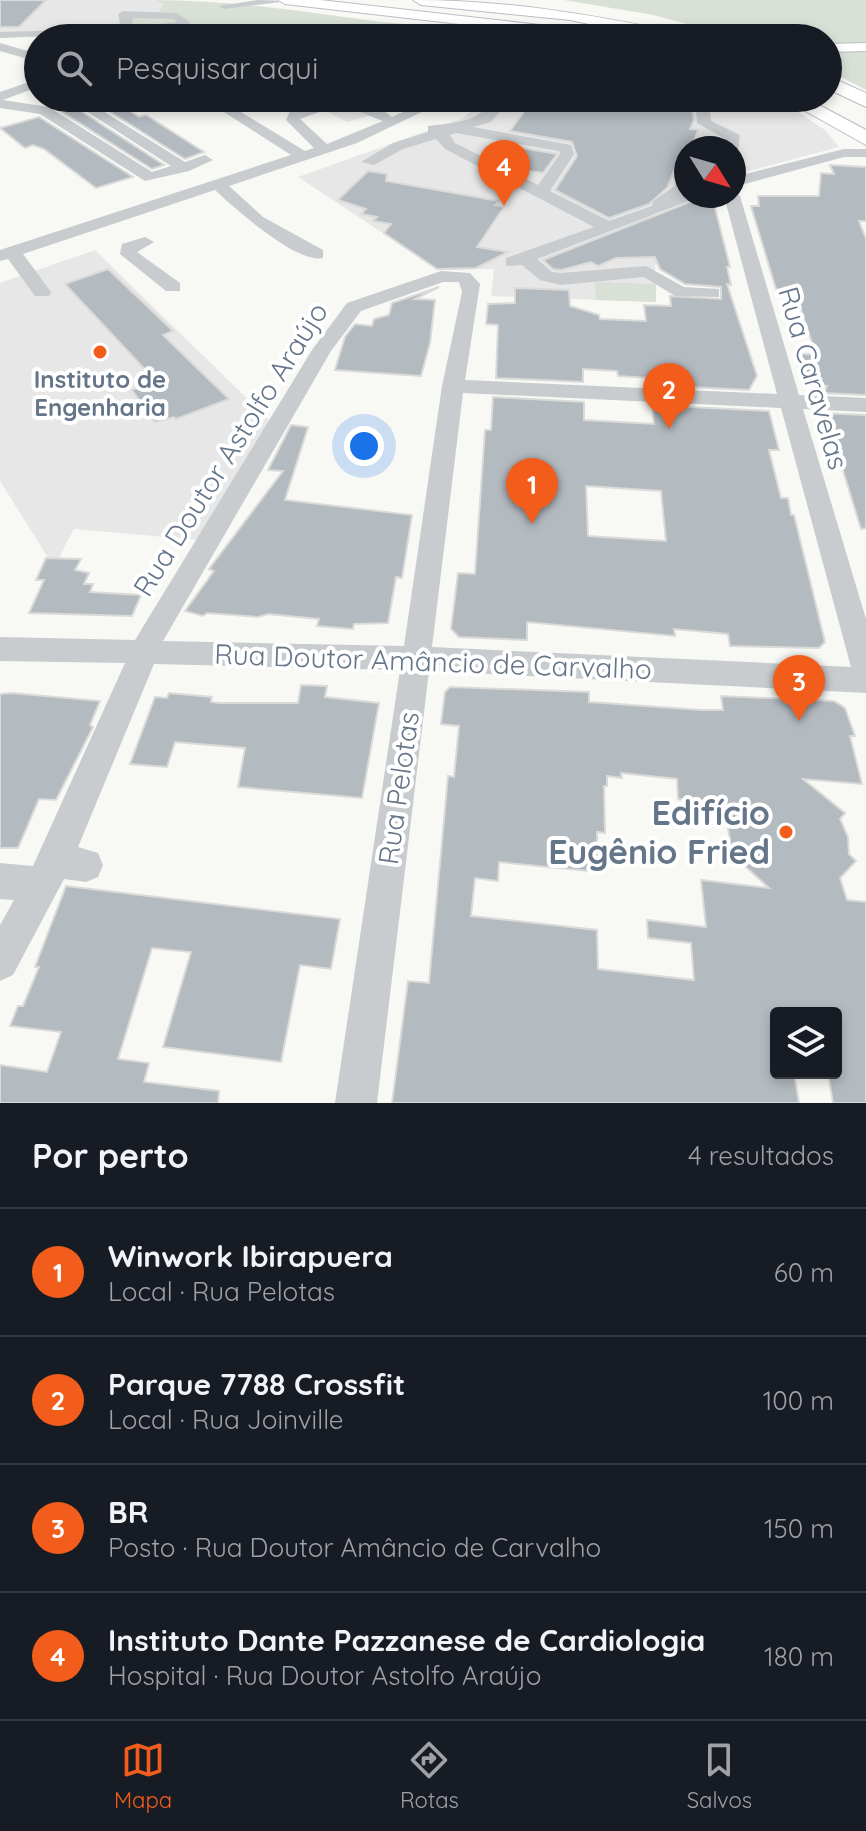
<!DOCTYPE html>
<html lang="pt">
<head>
<meta charset="utf-8">
<style>
  :root { --surface:#171b24; --page:#20242c; --text:#f1f3f6; --muted:#9ea1a6; --line:#363941; --accent:#f35d1b }
  body { margin:0; font-family:Quicksand,sans-serif; background:var(--page); color:var(--text) }
  .controls { position:absolute; right:24px; bottom:24px; display:grid; overflow:hidden; border-radius:8px; box-shadow:0 4px 12px #0003 }
  .controls button { width:72px; height:72px; display:grid; place-items:center; padding:0; border:0; border-bottom:2px solid var(--line); background:var(--surface); color:var(--text); font:40px sans-serif }
  .compass { position:absolute; left:674px; top:136px; width:72px; height:72px; border-radius:50%; background:var(--surface); box-shadow:0 4px 12px #0003; rotate:127deg }
  .you { position:absolute; left:364px; top:446px; width:28px; height:28px; margin:-20px; border:6px solid #fff; border-radius:50%; background:#1a73e8; box-shadow:0 0 0 12px #1a73e833 }
  .badge { display:grid; place-items:center; width:52px; height:52px; border-radius:50%; background:var(--accent); color:#fff; font-size:26px; font-weight:700 }
  .pin { position:absolute; translate:-50% -66px; filter:drop-shadow(0 2px 4px #0008) }
  .pin::after { content:''; position:absolute; top:42px; width:28px; height:24px; background:inherit; clip-path:polygon(0 0,100% 0,50% 100%) }
  .list { margin:0; padding:0; list-style:none }
  h2 { display:flex; justify-content:space-between; align-items:center; height:104px; margin:0; padding:0 32px; font-size:34px }
  h2 small { font-size:26px; font-weight:400; color:var(--muted) }
  .list li { display:grid; grid-template-columns:52px 1fr auto; gap:24px; align-items:center; box-sizing:border-box; height:128px; padding:0 32px; border-top:2px solid var(--line) }
  .list b { display:block; font-size:30px; white-space:nowrap }
  .list p { margin:0; font-size:26px; white-space:nowrap; color:var(--muted) }
  .list em { font-size:26px; font-style:normal; color:var(--muted) }
  .icon { flex:none; width:44px; height:44px; fill:none; stroke:currentColor; stroke-width:2; stroke-linecap:round; stroke-linejoin:round }
  .map { position:relative; flex:none; width:866px; height:1103px; overflow:hidden }
  .search { position:absolute; background:var(--surface); box-shadow:0 4px 12px #0003; left:24px; right:24px; top:24px; height:88px; display:flex; align-items:center; gap:20px; box-sizing:border-box; padding:0 28px; border-radius:44px; color:var(--muted); font-size:30px }
  .sheet { height:616px; background:var(--surface) }
  nav { display:flex; justify-content:space-around; align-items:center; box-sizing:border-box; height:112px; border-top:2px solid var(--line); background:var(--surface); font-size:22px; color:var(--muted) }
  nav a { display:grid; justify-items:center; gap:4px }
  nav .on { color:var(--accent) }
  .map>svg:first-child { display:block }
  .built { fill:#e6e7e6 }
  .green { fill:#d9e1d6 }
  .building { fill:#b3bac0; stroke:#dadad8; stroke-width:2; fill-rule:evenodd }
  .lines { fill:none; stroke-linecap:round; stroke-linejoin:round }
  .major-casing { stroke:#bbbfc3; stroke-width:2 }
  .highway-casing { stroke:#babdc1; stroke-width:2 }
  .minor { fill:#c8cccf; fill-rule:evenodd }
  .major { fill:#fff; fill-rule:evenodd }
  .highway { fill:#fff; fill-rule:evenodd }
  .poi-dot { fill:#f35d1b; stroke:#fff; stroke-width:3 }
  .labels { text-anchor:middle; dominant-baseline:central; stroke-width:8; stroke-linejoin:round; paint-order:stroke }
  .far-poi-label { font-size:24px; font-weight:bold; fill:#657689; stroke:#fff }
  .street-label { font-size:28px; fill:#657689; stroke:#fff }
  .near-poi-label { font-size:34px; font-weight:bold; fill:#657689; stroke:#fff; text-anchor:end }
</style>
</head>
<body>
<div class="map">
<svg width="866" height="1103" viewBox="0 0 866 1103">
  <rect width="100%" height="100%" fill="#f8f8f5"/>
  <g class="built">
    <path d="M0,0H155L234,38H185L177,34L160,38L0,37Z"/>
    <path d="M301,98H358L385,111L347,122Z"/>
    <path d="M488,98H777L825,130L839,147L734,175V148H686V196L652,213L655,247L666,264L655,265L656,302L491,296L494,269L439,270L298,177L463,118Z"/>
    <path d="M95,250L270,421L199,540L74,529L54,567L0,481V283Z"/>
  </g>
  <g class="green">
    <path d="M155,0C230,0 307,12 382,22C412,25 446,25 473,38H234L215,29L119,33V14L159,13L163,4Z"/>
    <path d="M564,0H866V43L828,44V38H739L653,15Z"/>
    <path d="M866,51V90L828,70V52Z"/>
    <path d="M595,282L656,284V302L596,300Z"/>
  </g>
  <g class="building">
    <path d="M0,0H46L19,27H0Z"/>
    <path d="M109,98L139,117L146,115L204,152L185,159L93,101Z"/>
    <path d="M534,98H690L694,120L690,129L698,130L691,148H686V160L679,158L667,188L649,204L609,218L555,190L577,156L572,142L510,131Z"/>
    <path d="M73,106L164,165L152,169L59,110Z"/>
    <path d="M39,117L133,177L96,188L44,149L33,145L25,148L0,128Z"/>
    <path d="M500,144L557,154L543,173L511,168L490,158Z"/>
    <path d="M830,165L866,167V221H859L866,239V395L824,393L827,386L804,385L794,353L816,355L796,294L776,289L751,206H759L758,196H819L821,173L834,174Z"/>
    <path d="M368,171L387,174L386,181L499,201L495,205L504,207L477,247L508,252L476,268L437,269L384,233L391,224L373,221L377,217L361,214L366,209L338,200Z"/>
    <path d="M705,196H712L730,267H727L731,285L727,284L757,376L749,390L650,385L649,378L618,376L617,371L583,369V382L496,378L498,325L486,324L488,304L515,303V288L569,290L570,306L599,315L600,319L646,321L644,305L671,306L670,296L721,299V287L685,284L660,269L655,257L616,258L598,266L591,262L561,270L553,269L543,260Z"/>
    <path d="M108,269L173,331L163,335L229,399L176,419L174,417L155,422L132,390L156,381L65,284Z"/>
    <path d="M439,287L415,299L435,300L430,343L421,376L335,370L345,337L355,324L372,326L374,319L389,315L392,303Z"/>
    <path d="M493,397L584,402V420L654,424L652,405L769,411L779,450H769L781,498H788L791,515H794L825,642L819,648L730,646L728,634L674,629L675,636L527,622V640L459,637L451,629L458,573L475,574L485,430H491ZM586,486L661,491L666,541L588,536Z"/>
    <path d="M817,413L866,415V528L861,529L831,431L820,430Z"/>
    <path d="M291,425L308,427L285,500L412,515L402,578L396,577L388,623L354,624L353,629L317,626L319,619L268,614L258,617L207,613L203,616L185,611L214,571L209,569L283,471L268,470Z"/>
    <path d="M46,558L81,559L75,570L89,573L84,584H93L90,592L141,595L132,616L29,613L44,580H36Z"/>
    <path d="M301,685L327,686L325,697L379,703L362,798L238,787L245,748L175,742L167,767L130,764L155,697L167,698L169,693L212,697L211,702L219,703H298Z"/>
    <path d="M450,687L589,692V702L702,710H723L721,696L834,701L845,708L855,736H850L862,784L803,779L845,813L840,819L848,837L849,854L856,861L840,878L847,900L866,902V1103H833L828,1073H836V1013H776V1073H794L799,1103H392L408,981L429,983L448,776L454,777L459,726L441,724L445,692ZM621,773L677,779L678,799L723,804L730,839L725,848L769,888L701,880L706,927L647,920L648,938L691,943L694,980L598,969L597,930L471,916L475,878L498,881L499,862L598,872L597,832L605,833L604,786H607V776L622,778Z"/>
    <path d="M12,693L100,701L90,725L93,727L56,800L39,799L18,848H0V694Z"/>
    <path d="M66,886L340,919L331,969L300,965L281,1062L163,1047L191,952L152,948L118,1059L149,1063L144,1082L219,1091L218,1103H0V1065L47,1072L61,1032L10,1026L18,1006H23L39,967H35Z"/>
  </g>
  <g class="lines">
    <defs>
      <g id="major">
        <path d="M278,0H320L619,34L626,38H582L285,4Z"/>
        <path d="M866,43V51L828,52V44Z"/>
      </g>
      <g id="highway">
        <path d="M413,0C504,0 590,14 679,33L688,38H655L570,20L421,5Z"/>
        <path d="M697,29L724,34L727,38H691L689,34Z"/>
        <path d="M828,76L866,93V107L828,89Z"/>
        <path d="M782,98H806L866,130V145Z"/>
      </g>
    </defs>
    <use href="#major" class="major-casing"/>
    <use href="#highway" class="highway-casing"/>
    <g class="minor">
      <path d="M258,0L289,1L224,9L219,6Z"/>
      <path d="M123,11L177,13L191,23L166,31L0,38V32L111,29L121,25L118,14ZM133,18L174,19L177,22L132,27Z"/>
      <path d="M439,16L492,28L506,38H492L439,20Z"/>
      <path d="M0,43L38,54V62L0,51Z"/>
      <path d="M38,79V87L3,100L49,107L152,172L171,166L66,98H82L185,162L205,155L213,160L189,171L145,181L40,114L0,108V92Z"/>
      <path d="M202,98H218L305,151L314,148L286,120L290,111C326,100 359,91 392,117L433,98H451L357,143L229,186L263,217L323,250V258C297,264 234,208 215,190L23,254L51,292L49,296H35L8,259L0,261V250L291,155ZM341,104L380,120L383,121L327,144L300,119Z"/>
      <path d="M497,98H511L491,122L473,127L571,145L574,154L550,191L609,221L652,206L653,201L675,186L681,166L686,164L683,194L702,196L537,259L552,272L561,273L646,266L684,287L719,289V297L675,296L644,277L561,285L540,280L522,265L506,266V258L594,227L445,149L436,139L403,149L374,165L361,162L393,143L428,132V126C458,122 474,124 497,98ZM456,133L559,151L560,154L538,185L455,143L450,135Z"/>
      <path d="M703,98H717L710,111L711,121L740,135L738,151L726,148L727,140L697,123L696,111Z"/>
      <path d="M844,149H866V157H844L734,187V177Z"/>
      <path d="M734,192L740,196L799,395L866,398V412L803,409L866,619V693L429,671L377,1103H335L400,670L154,664L78,847L98,853L103,865L98,877L86,882L64,879L13,975L0,981V925L14,900L0,899V863L33,866L125,663L0,661V637L135,640L312,350L347,303L441,271L470,273L480,284L465,380L777,394L724,196H734ZM443,282H459L462,292L442,386L404,646L163,641L331,351L361,311ZM463,393L781,408L851,667L432,647Z"/>
      <path d="M145,237L154,242L137,252L180,283V291H166L120,254L122,244Z"/>
    </g>
    <use href="#major" class="major"/>
    <use href="#highway" class="highway"/>
  </g>
  <g class="poi-dot">
    <circle cx="100" cy="352" r="8"/>
    <circle cx="786" cy="832" r="8"/>
  </g>
  <g class="labels">
    <g class="far-poi-label">
      <text x="100" y="379">Instituto de<tspan x="100" dy="28">Engenharia</tspan></text>
    </g>
    <g class="street-label">
      <text transform="translate(814 378) rotate(74)">Rua Caravelas</text>
      <text transform="translate(230 449) rotate(-58)">Rua Doutor Astolfo Araújo</text>
      <text transform="translate(433 661) rotate(2)">Rua Doutor Amâncio de Carvalho</text>
      <text transform="translate(398 788) rotate(-82)">Rua Pelotas</text>
    </g>
    <g class="near-poi-label">
      <text x="770" y="812">Edifício<tspan x="770" dy="39">Eugênio Fried</tspan></text>
    </g>
  </g>
</svg>
<div class="controls">
<button><svg class="icon" aria-label="layers" viewBox="0 0 24 24"><path d="M12 4l9 5-9 5-9-5zM3 14l9 5 9-5"/></svg></button>
</div>
<svg class="compass" viewBox="-18 -18 36 36"><path d="M0-13l5 13h-10z" fill="#e53935"/><path d="M0 13l5-13h-10z" fill="#9ea1a6"/></svg>
<div class="you"></div>
<div class="pin badge" style="left:532px;top:524px">1</div>
<div class="pin badge" style="left:669px;top:429px">2</div>
<div class="pin badge" style="left:799px;top:721px">3</div>
<div class="pin badge" style="left:504px;top:206px">4</div>
<div class="search"><svg class="icon" aria-label="search" viewBox="0 0 24 24"><circle cx="10" cy="10" r="6"/><path d="M15 15l6 6"/></svg>Pesquisar aqui</div>
</div>
<section class="sheet">
<h2>Por perto<small>4 resultados</small></h2>
<ul class="list">
<li><span class="badge">1</span><div><b>Winwork Ibirapuera</b><p>Local · Rua Pelotas</p></div><em>60 m</em></li>
<li><span class="badge">2</span><div><b>Parque 7788 Crossfit</b><p>Local · Rua Joinville</p></div><em>100 m</em></li>
<li><span class="badge">3</span><div><b>BR</b><p>Posto · Rua Doutor Amâncio de Carvalho</p></div><em>150 m</em></li>
<li><span class="badge">4</span><div><b>Instituto Dante Pazzanese de Cardiologia</b><p>Hospital · Rua Doutor Astolfo Araújo</p></div><em>180 m</em></li>
</ul>
</section>
<nav>
<a class="on"><svg class="icon" aria-label="map" viewBox="0 0 24 24"><path d="M3 6l6-2 6 2 6-2v14l-6 2-6-2-6 2zM9 4v14M15 6v14"/></svg>Mapa</a>
<a><svg class="icon" aria-label="directions" viewBox="0 0 24 24"><path d="M12 3l9 9-9 9-9-9zM9 14v-3h6M13 9l2 2-2 2"/></svg>Rotas</a>
<a><svg class="icon" aria-label="saved" viewBox="0 0 24 24"><path d="M7 4h10v16l-5-4-5 4z"/></svg>Salvos</a>
</nav>
</body>
</html>
